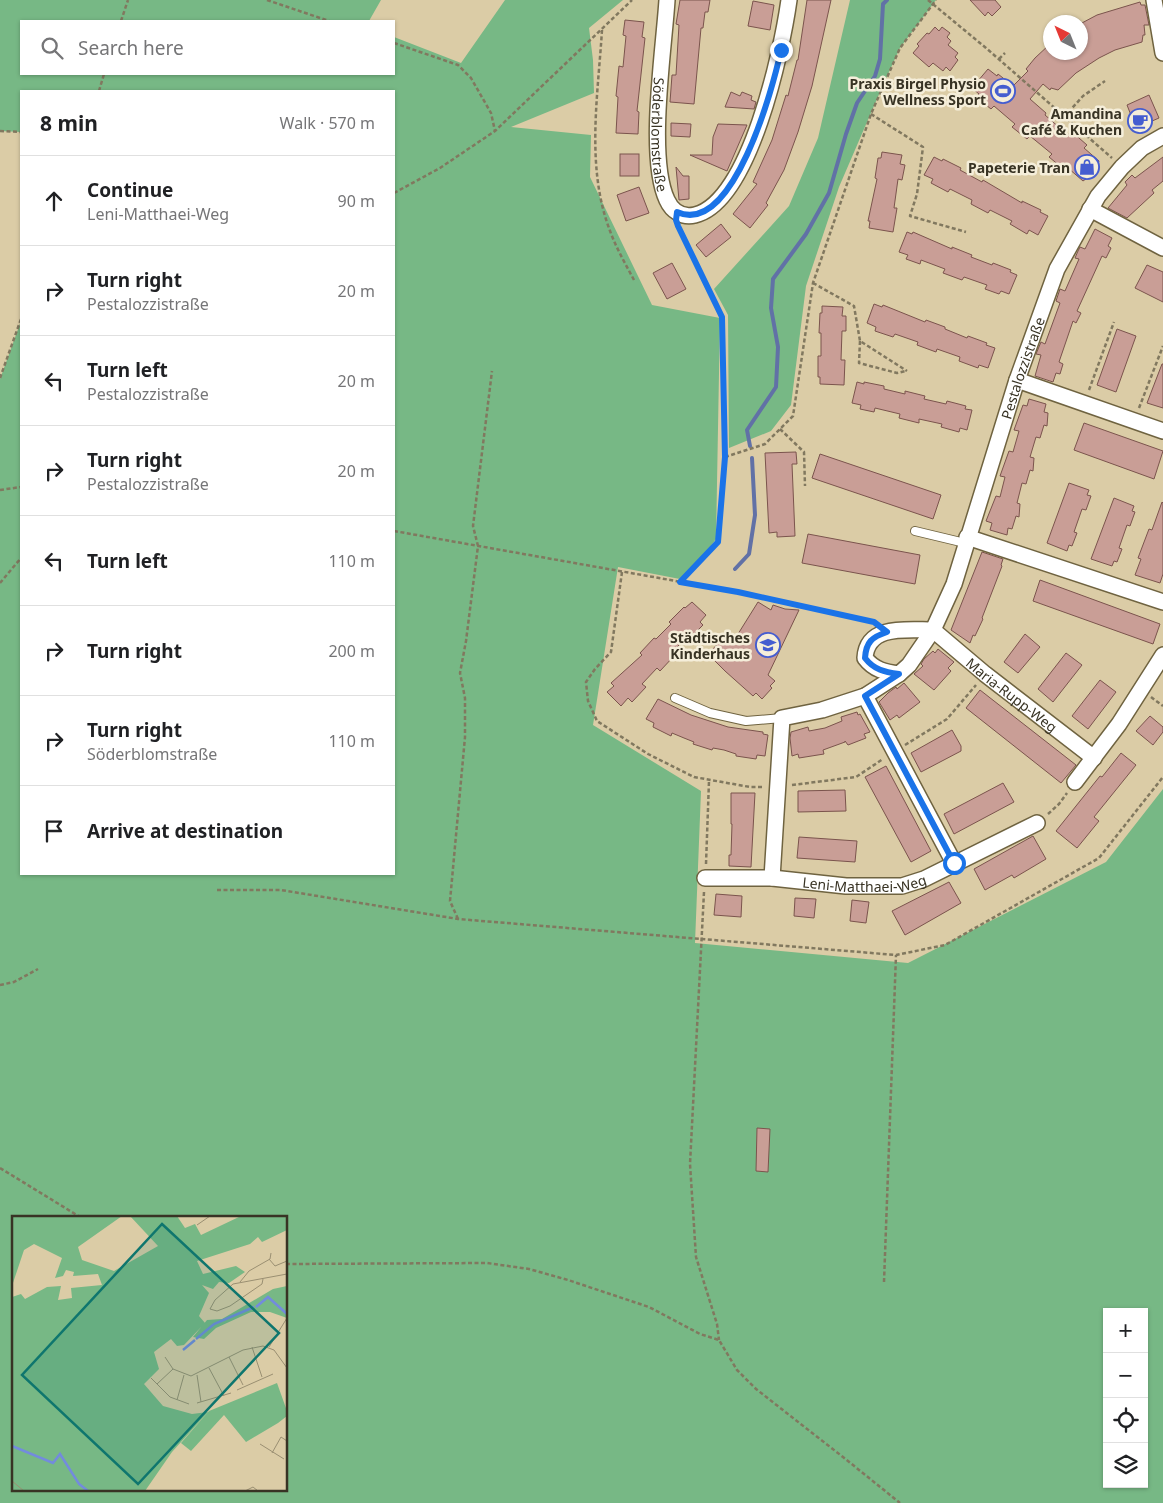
<!DOCTYPE html>
<html lang="en">
<head>
<meta charset="utf-8">
<style>
  :root { --surface:#fff; --page:#f2f2f2; --text:#202124; --muted:#757577; --line:#e0e0e0 }
  body { margin:0; font-family:"Noto Sans",sans-serif; background:var(--page); color:var(--text) }
  .controls { position:absolute; right:15px; bottom:15px; display:grid; overflow:hidden; border-radius:0px; box-shadow:0 1px 4px #0004 }
  .controls button { width:45px; height:45px; display:grid; place-items:center; padding:0; border:0; border-bottom:1px solid var(--line); background:var(--surface); color:var(--text); font:25px sans-serif }
  .compass { position:absolute; left:1043px; top:15px; width:45px; height:45px; border-radius:50%; background:var(--surface); box-shadow:0 1px 4px #0004; rotate:317deg }
  .stop { position:absolute; width:15px; height:15px; margin:-11px; border:4px solid #1a73e8; border-radius:50%; background:#fff }
  .stop.end { background:#1a73e8; border-color:#fff; box-shadow:0 1px 5px #0008 }
  .list { margin:0; padding:0; list-style:none }
  h2 { display:flex; justify-content:space-between; align-items:center; height:65px; margin:0; padding:0 20px; font-size:21px }
  h2 small { font-size:16px; font-weight:400; color:var(--muted) }
  .list li { display:grid; grid-template-columns:32px 1fr auto; gap:15px; align-items:center; box-sizing:border-box; height:90px; padding:0 20px; border-top:1px solid var(--line) }
  .list b { display:block; font-size:19px; white-space:nowrap }
  .list p { margin:0; font-size:16px; white-space:nowrap; color:var(--muted) }
  .list em { font-size:16px; font-style:normal; color:var(--muted) }
  .icon { flex:none; width:28px; height:28px; fill:none; stroke:currentColor; stroke-width:2; stroke-linecap:round; stroke-linejoin:round }
  .map { position:relative; flex:none; width:1163px; height:1503px; overflow:hidden }
  .search { position:absolute; background:var(--surface); box-shadow:0 1px 4px #0004; left:20px; top:20px; width:375px; height:55px; display:flex; align-items:center; gap:12px; box-sizing:border-box; padding:0 18px; border-radius:0px; color:var(--muted); font-size:19px }
  .panel { position:absolute; background:var(--surface); box-shadow:0 1px 4px #0004; left:20px; top:90px; width:375px; height:785px; border-radius:0px }
  .map>svg:first-child { display:block }
  .green { fill:#77b885; fill-rule:evenodd }
  .lines { fill:none; stroke-linecap:round; stroke-linejoin:round }
  .stream { stroke:#6171a6; stroke-width:4 }
  .building { fill:#c99e96; stroke:#7b544d }
  .lane-casing { stroke:#6f6340; stroke-width:10 }
  .street-casing { stroke:#6f6340; stroke-width:18 }
  .path { stroke:#81785f; stroke-width:2.5; stroke-dasharray:4 2.5; stroke-linecap:butt }
  .lane { stroke:#fff; stroke-width:8 }
  .street { stroke:#fff; stroke-width:15 }
  .route { stroke:#1a73e8; stroke-width:6 }
  .labels { text-anchor:middle; dominant-baseline:central; stroke-width:5; stroke-linejoin:round; paint-order:stroke }
  .poi-label { font-size:14px; font-weight:bold; fill:#383324; stroke:#f5eeda; text-anchor:end }
  .street-label { font-size:14px; fill:#383324; stroke:#f5eeda }
  .inset-river { fill:none; stroke:#738bdd; stroke-width:2.5 }
  .inset-road { fill:none; stroke:#9a8f72; stroke-width:1 }
  .view { fill:#0f766e; fill-opacity:0.15; stroke:#0f766e; stroke-width:2.5 }
  .inset-edge { fill:none; stroke:#383324; stroke-width:2.5 }
</style>
</head>
<body>
<div class="map">
<svg width="1163" height="1503" viewBox="0 0 1163 1503">
  <rect width="100%" height="100%" fill="#dbcca6"/>
  <g class="green">
    <path d="M0,0H381L369,21H21V74H394V37L461,63L505,0H623L589,28L593,60L594,93L511,127L591,135L590,177L652,305L720,318L716,539L685,580L618,567L593,725L701,791L695,943L908,963L1106,862L1163,789V1503H0V379L21,321V874H394V91H21V132L0,131ZM14,1217H286V1489H14ZM1107,1312H1144V1484H1107Z"/>
    <path d="M850,0H936L900,48L883,85L839,187L806,286L791,405L771,431L729,448L728,315L714,289L789,206L818,138Z"/>
  </g>
  <g class="lines">
    <g class="stream">
      <path d="M750,446L747,430L776,387L778,347L771,308L773,279L806,234L829,193L846,134L857,103L875,76L880,59L883,4L887,0"/>
      <path d="M735,569L749,554L755,515L752,458"/>
    </g>
  </g>
  <g class="building">
    <path d="M680,0H710L708,12H705L703,28H701L694,104L670,102L672,75H676L679,25L676,24Z"/>
    <path d="M807,0H831L812,86L798,132L784,170L766,203L768,205L750,228L733,214L757,184L753,182L772,140L786,95L788,96L797,60H798Z"/>
    <path d="M970,0H995L1001,7L992,16L988,12L985,16Z"/>
    <path d="M753,1L774,5L770,30L748,26Z"/>
    <path d="M1140,2L1141,5H1145L1149,25H1144L1145,35H1143L1142,42L1115,50L1099,58L1076,73L1058,90L1051,88L1050,90L1043,84L1030,99L1046,113L1045,115L1061,129L1068,135L1071,131L1087,145L1084,148L1099,161L1096,169L1090,176L1083,181L1068,168L1066,171L1049,157L1052,154L1030,136L1027,139L1012,127L1015,124L994,106L991,109L976,97L979,94L972,88L988,69L997,76L998,74L1013,86L1028,71L1026,69L1035,58L1050,44V52H1080V24L1097,15Z"/>
    <path d="M625,20L644,22L642,37L645,38L637,111L639,112L638,134L616,133L618,97L616,96L619,66L623,67L626,36L623,35Z"/>
    <path d="M935,27L939,31L942,27L950,33L947,37L951,41L948,45L958,53L955,57L958,60L950,71L946,67L943,71L933,63L929,67L913,53L919,46L917,44L927,33L929,34Z"/>
    <path d="M731,92L740,96L742,92L752,96L751,100L756,102L754,109L725,107Z"/>
    <path d="M1149,95L1159,118L1136,128L1127,105Z"/>
    <path d="M671,123L691,124L690,137L671,136Z"/>
    <path d="M718,124L747,125L727,171L690,155H712L713,137Z"/>
    <path d="M882,152L902,155L900,164L905,165L902,180L898,179L894,208H897L893,232L869,228L870,221H868L877,179L875,178L878,158H881Z"/>
    <rect x="620" y="154" width="19" height="22"/>
    <path d="M934,157L942,161L943,159L961,168L960,170L982,182L983,180L1022,203V201L1041,210L1040,212L1048,216L1038,235L1029,230L1027,234L1010,224L1012,221L990,210L988,213L971,204L972,200L950,189L948,192L931,183L933,179L924,175Z"/>
    <path d="M1163,157V181L1152,190L1154,193L1127,218L1108,208L1127,185L1125,182L1132,175L1135,178Z"/>
    <path d="M676,167L683,176H689V199L679,200Z"/>
    <path d="M639,187L649,213L626,221L617,195Z"/>
    <path d="M721,224L731,237L706,257L696,245Z"/>
    <path d="M1095,229L1112,238L1108,246L1111,248L1106,258L1102,256L1077,311L1081,313L1076,323L1073,321L1059,362L1063,364L1060,374L1056,373L1053,382L1035,376L1041,355L1036,354L1041,342L1045,344L1060,303L1056,301L1060,289L1065,291L1079,259L1075,258L1078,251L1080,247L1085,249Z"/>
    <path d="M907,232L912,234L913,232L952,249V247L972,255L971,257L992,265L993,263L1011,270L1010,272L1017,275L1009,294L1001,291L999,294L985,289L987,285L964,277L962,280L943,273L945,269L921,260L920,264L906,259L908,255L899,252Z"/>
    <path d="M672,263L686,289L667,299L653,273Z"/>
    <path d="M1147,265L1163,272V302L1135,288Z"/>
    <path d="M874,304L882,307L883,305L925,322L926,320L945,327V329L967,338L968,336L987,343L986,345L995,348L988,368L979,365L978,368L959,361L960,357L937,349L936,352L917,345L918,342L895,334L893,337L875,331L876,327L867,323Z"/>
    <path d="M822,306L843,307L842,316H846V331H842L841,360H845L844,385L820,384V377H818V356H821V333H819L820,313H822Z"/>
    <path d="M1117,329L1136,336L1116,392L1097,385Z"/>
    <path d="M1162,364H1163V408L1147,403Z"/>
    <path d="M857,382L864,384V382L884,386V389L905,394V391L925,396L924,399L946,404L947,401L966,406L965,409L972,410L967,430L960,428L959,432L941,427L942,424L919,419V423L899,418L900,414L875,408L874,412L860,409L861,405L852,403Z"/>
    <path d="M1029,399L1046,404L1044,412L1048,413L1047,426L1044,425L1040,438L1036,437L1030,457L1034,458L1033,471L1030,470L1026,484L1022,483L1017,503L1020,504L1019,517L1016,516L1012,529L1008,528L1007,535L990,530L992,523L986,521L996,496L1000,497L1005,477L1000,476L1009,451L1013,452L1019,431L1014,430L1023,405L1027,406Z"/>
    <path d="M1084,423L1163,451L1154,479L1074,450Z"/>
    <path d="M796,452L797,464H792L795,536L777,537V532L769,533L765,453Z"/>
    <path d="M820,454L941,495L933,519L812,478Z"/>
    <path d="M1069,483L1089,490L1087,495L1091,496L1086,510L1082,509L1074,532L1077,533L1072,546L1069,545L1067,551L1047,543Z"/>
    <path d="M1114,498L1134,506L1132,511L1135,512L1130,526L1127,525L1119,548L1122,549L1117,562L1114,561L1112,566L1091,559Z"/>
    <path d="M1162,502L1163,503V574L1160,583L1135,575L1141,559L1138,558L1149,529L1152,530Z"/>
    <path d="M808,534L920,555L915,584L802,563Z"/>
    <path d="M982,552L1003,559L1001,565L1002,566L982,618L983,619L975,636L973,635L970,643L951,630Z"/>
    <path d="M1040,580L1160,624L1153,644L1033,601Z"/>
    <path d="M692,602L706,615L700,622L703,625L688,640L686,638L671,653L674,656L660,671L657,668L642,684L646,687L632,702L628,698L621,706L607,692L614,686L611,683L642,655L640,653L654,638L656,639L671,624L669,622L684,607L685,608Z"/>
    <path d="M758,602L771,610L773,605L785,609L799,610L768,675L775,681L770,686L772,688L762,699L756,693L753,696L725,671L714,660L717,657L711,651L726,635L733,642Z"/>
    <path d="M1025,634L1040,647L1018,673L1004,662Z"/>
    <path d="M938,649L954,662L948,668L951,671L934,690L914,674L923,666L921,664L924,659L933,651L935,653Z"/>
    <path d="M1066,653L1082,665L1053,702L1038,689Z"/>
    <path d="M1100,680L1116,692L1088,729L1072,716Z"/>
    <path d="M904,683L920,702L899,718L897,715L890,720L879,702L888,693L896,687L897,689Z"/>
    <path d="M980,690L1076,765L1061,783L966,708Z"/>
    <path d="M658,699L691,715L728,727L763,732V734L768,735L765,756L757,755L756,759L736,756V754L724,750L713,748L712,750L693,744L694,742L684,738L672,733L671,736L653,727L654,723L646,719Z"/>
    <path d="M857,712L858,715L860,714L870,732L864,734L866,738L848,745L845,741V742L823,750L824,754L799,758L798,754L792,756L790,738L791,732L808,727L809,731L825,728L842,721L841,717Z"/>
    <path d="M1150,716L1163,727V732L1153,745L1136,731Z"/>
    <path d="M952,730L961,746V751L921,772L911,753Z"/>
    <path d="M1121,753L1136,765L1094,817L1099,821L1077,848L1056,831L1100,776L1102,777Z"/>
    <path d="M886,766L931,851L911,862L865,777Z"/>
    <path d="M1003,783L1014,802L954,834L944,814Z"/>
    <path d="M845,790L846,811L798,812V791Z"/>
    <path d="M731,793H755L751,867L729,866V855H731L732,824H731Z"/>
    <path d="M1033,836L1046,859L1014,878L1012,875L985,890L974,869Z"/>
    <path d="M799,837L857,841L855,862L797,858Z"/>
    <path d="M949,882L961,903L905,935L892,911Z"/>
    <path d="M716,894L742,896L741,917L714,915Z"/>
    <path d="M795,898L816,899L814,918L794,916Z"/>
    <path d="M852,900L869,902L866,923L850,921Z"/>
    <path d="M757,1128L770,1129L768,1172L756,1171Z"/>
  </g>
  <g class="lines">
    <defs>
      <g id="lane">
        <path d="M915,531L965,543"/>
        <path d="M675,698L710,713L746,721L782,718"/>
      </g>
      <g id="street">
        <path id="s1" d="M667,0C664,49 647,157 667,200C672,211 682,218 695,215C750,202 782,50 789,0"/>
        <path d="M1154,0L1163,53"/>
        <path d="M1090,209L1163,248"/>
        <path d="M1017,380L1163,431"/>
        <path d="M967,537L1163,602"/>
        <path id="s2" d="M933,630L985,674L1094,758"/>
        <path d="M899,674C885,672 874,670 865,658C867,624 907,630 933,630"/>
        <path d="M865,696L954,863"/>
        <path d="M1075,782L1119,724L1163,655"/>
        <path id="s3" d="M705,878H772L846,886H902L924,879L1037,823"/>
        <path id="s4" d="M772,878L782,718L822,710L865,696L899,674L909,665L933,630L954,584L1017,380L1057,269L1098,196L1122,167L1142,148L1163,136"/>
      </g>
    </defs>
    <use href="#lane" class="lane-casing"/>
    <use href="#street" class="street-casing"/>
    <g class="path">
      <path d="M267,0L329,21"/>
      <path d="M928,0L986,48L1112,158"/>
      <path d="M121,21L128,0"/>
      <path d="M602,30C598,95 586,166 609,228C615,246 625,263 634,280"/>
      <path d="M394,43L458,65L471,78L491,113L495,131"/>
      <path d="M999,59L1005,53"/>
      <path d="M99,91L104,74"/>
      <path d="M871,114L923,147L917,194L910,216L966,232"/>
      <path d="M1064,117L1083,96L1105,81"/>
      <path d="M0,131L21,132"/>
      <path d="M394,193L440,168L495,131L632,0"/>
      <path d="M678,228L722,317L725,457L718,542L679,582"/>
      <path d="M813,283L854,306L860,341L907,371"/>
      <path d="M860,341L859,363L897,373L906,371"/>
      <path d="M0,378L21,319"/>
      <path d="M1089,390L1114,322"/>
      <path d="M1139,408L1163,346"/>
      <path d="M780,429L804,452L805,486"/>
      <path d="M725,457L765,444L793,416L813,283L871,114L900,48L936,0"/>
      <path d="M0,490L21,487"/>
      <path d="M394,531L738,592L874,622"/>
      <path d="M622,572L611,652L595,669L586,682L588,701L597,721L648,754L694,777L750,787H764"/>
      <path d="M0,583L21,558"/>
      <path d="M1151,697L1163,706"/>
      <path d="M905,745L947,719L976,685"/>
      <path d="M792,785L856,777L883,759"/>
      <path d="M1048,814L1059,804L1067,793"/>
      <path d="M706,864L709,781"/>
      <path d="M217,890H281L458,919L896,955L945,945L1099,858L1163,777"/>
      <path d="M704,892L690,1164L696,1257L717,1324L719,1340"/>
      <path d="M458,919L450,901L465,737V698L460,673L466,641L478,546L473,526L492,371"/>
      <path d="M0,985L14,982L38,969"/>
      <path d="M0,1168L80,1217"/>
      <path d="M286,1264L487,1263L529,1269L568,1280L649,1307L700,1334L719,1340L737,1370L756,1389L843,1457L900,1503"/>
      <path d="M884,1282L896,955"/>
    </g>
    <use href="#lane" class="lane"/>
    <use href="#street" class="street"/>
  </g>
  <g class="lines">
    <path class="route" d="M781,50C773,88 733,237 677,212L676,220L678,226L722,317L725,457L718,542L680,582L738,592L874,622L887,632C872,637 866,642 865,658C874,670 885,672 899,674L865,696L954,863"/>
  </g>
  <defs>
    <symbol id="stadium-ring" viewBox="-11 -11 22 22"><circle r="9.5" fill="#f5eeda" stroke="#455dd0" stroke-width="1.5"/><path d="M0-5a6.5 5 0 1 0 0 10a6.5 5 0 1 0 0-10ZM-3.5-1.8h7v3.6h-7Z" fill="#455dd0"/></symbol>
    <symbol id="cafe-ring" viewBox="-11 -11 22 22"><circle r="9.5" fill="#f5eeda" stroke="#455dd0" stroke-width="1.5"/><path d="M-5.5-4.5H6V0H3Q3 3.5 0 3.5H-2.5Q-5.5 3.5-5.5 0ZM3-3.2v2h1.7v-2ZM-6 4.5H4V6H-6Z" fill="#455dd0"/></symbol>
    <symbol id="shop-ring" viewBox="-11 -11 22 22"><circle r="9.5" fill="#f5eeda" stroke="#455dd0" stroke-width="1.5"/><path d="M-5-2.5h2.3a2.7 3.5 0 0 1 5.4 0H5L5.5 6h-11ZM-1.5-2.5h3a1.5 2.3 0 0 0-3 0Z" fill="#455dd0"/></symbol>
    <symbol id="school-ring" viewBox="-11 -11 22 22"><circle r="9.5" fill="#f5eeda" stroke="#455dd0" stroke-width="1.5"/><path d="M0-5L7-2L0 1L-7-2ZM-4 1L0 2.5L4 1V4Q0 6-4 4Z" fill="#455dd0"/></symbol>
  </defs>
  <g fill-rule="evenodd">
    <use href="#stadium-ring" x="989" y="77" width="28" height="28"/>
    <use href="#cafe-ring" x="1126" y="107" width="28" height="28"/>
    <use href="#shop-ring" x="1073" y="153" width="28" height="28"/>
    <use href="#school-ring" x="754" y="631" width="28" height="28"/>
  </g>
  <g class="labels">
    <g class="poi-label">
      <text x="986" y="83">Praxis Birgel Physio<tspan x="986" dy="16">Wellness Sport</tspan></text>
      <text x="1122" y="113">Amandina<tspan x="1122" dy="16">Café &amp; Kuchen</tspan></text>
      <text x="1070" y="167">Papeterie Tran</text>
      <text x="750" y="637">Städtisches<tspan x="750" dy="16">Kinderhaus</tspan></text>
    </g>
    <g class="street-label">
      <text stroke="none"><textPath href="#s1" startOffset="135">Söderblomstraße</textPath></text>
      <text stroke="none"><textPath href="#s4" startOffset="620">Pestalozzistraße</textPath></text>
      <text stroke="none"><textPath href="#s2" startOffset="102">Maria-Rupp-Weg</textPath></text>
      <text stroke="none"><textPath href="#s3" startOffset="160">Leni-Matthaei-Weg</textPath></text>
    </g>
  </g>
  <g transform="translate(12 1216)">
    <rect width="275" height="275" fill="#dbcca6"/>
    <path d="M0,0H110L66,31L70,44L102,55L146,30L118,0H165L173,12L183,8L189,19L229,0H275V14L250,26L246,21L238,28L185,45L191,58L224,50L233,56L217,67L207,66L201,73L190,69L197,77L187,100L193,107L172,129L165,130L159,123L142,136L147,153L132,168L151,190L180,198L196,196L160,236L133,275H0V81L9,78L13,83L35,71L49,70L46,84L60,82L59,72L90,69L86,58L61,60L62,56L54,54L51,60L43,62L50,42L22,28L12,34L0,70ZM275,70V102L258,96H239L204,112L192,123L181,121L195,104L210,103L261,73ZM265,167L275,195V200L266,207L234,226L212,199L179,235L169,227L197,195Z" fill="#77b885"/>
    <path class="inset-river" d="M244,91L256,81L275,98M184,123L202,108L242,91M171,134L183,124M0,230L41,247L48,238L67,268L76,275"/>
    <path class="inset-road" d="M185,9L198,0M257,43L263,50L275,45M251,63L250,68L218,90L205,95L198,93L203,84L221,68L275,58M228,66L237,55L258,43L259,37M240,131L250,161M257,131L275,102M153,141L161,153L179,160L231,134L251,130L262,134L275,152M217,141L231,169M197,152L212,180M185,159L189,186M139,162L158,181L177,188M145,168L161,153M225,174L261,158M165,184L172,159M185,187L219,177M248,228L272,243M260,237L269,221L275,225M0,265L12,275M233,275L241,271L246,275"/>
    <path class="view" d="M150,8L267,117L126,268L10,159Z"/>
    <rect width="275" height="275" class="inset-edge"/>
  </g>
</svg>
<div class="controls">
<button>+</button>
<button>−</button>
<button><svg class="icon" aria-label="locate" viewBox="0 0 24 24"><circle cx="12" cy="12" r="6"/><path d="M12 2v4M12 18v4M2 12h4M18 12h4"/></svg></button>
<button><svg class="icon" aria-label="layers" viewBox="0 0 24 24"><path d="M12 4l9 5-9 5-9-5zM3 14l9 5 9-5"/></svg></button>
</div>
<svg class="compass" viewBox="-18 -18 36 36"><path d="M0-13l5 13h-10z" fill="#e53935"/><path d="M0 13l5-13h-10z" fill="#757577"/></svg>
<div class="stop" style="left:954px;top:863px"></div>
<div class="stop end" style="left:781px;top:50px"></div>
<div class="search"><svg class="icon" aria-label="search" viewBox="0 0 24 24"><circle cx="10" cy="10" r="6"/><path d="M15 15l6 6"/></svg>Search here</div>
<section class="panel">
<h2>8 min<small>Walk · 570 m</small></h2>
<ul class="list">
<li><svg class="icon" aria-label="ahead" viewBox="0 0 24 24"><path d="M12 20V5M6 11l6-6 6 6"/></svg><div><b>Continue</b><p>Leni-Matthaei-Weg</p></div><em>90 m</em></li>
<li><svg class="icon" aria-label="right" viewBox="0 0 24 24"><path d="M7 20v-9h11M14 6l5 5-5 5"/></svg><div><b>Turn right</b><p>Pestalozzistraße</p></div><em>20 m</em></li>
<li><svg class="icon" aria-label="left" viewBox="0 0 24 24"><path d="M17 20v-9H6M10 6l-5 5 5 5"/></svg><div><b>Turn left</b><p>Pestalozzistraße</p></div><em>20 m</em></li>
<li><svg class="icon" aria-label="right" viewBox="0 0 24 24"><path d="M7 20v-9h11M14 6l5 5-5 5"/></svg><div><b>Turn right</b><p>Pestalozzistraße</p></div><em>20 m</em></li>
<li><svg class="icon" aria-label="left" viewBox="0 0 24 24"><path d="M17 20v-9H6M10 6l-5 5 5 5"/></svg><div><b>Turn left</b></div><em>110 m</em></li>
<li><svg class="icon" aria-label="right" viewBox="0 0 24 24"><path d="M7 20v-9h11M14 6l5 5-5 5"/></svg><div><b>Turn right</b></div><em>200 m</em></li>
<li><svg class="icon" aria-label="right" viewBox="0 0 24 24"><path d="M7 20v-9h11M14 6l5 5-5 5"/></svg><div><b>Turn right</b><p>Söderblomstraße</p></div><em>110 m</em></li>
<li><svg class="icon" aria-label="arrive" viewBox="0 0 24 24"><path d="M6 21V4h12l-3 4 3 4H6"/></svg><div><b>Arrive at destination</b></div></li>
</ul>
</section>
</div>
</body>
</html>
